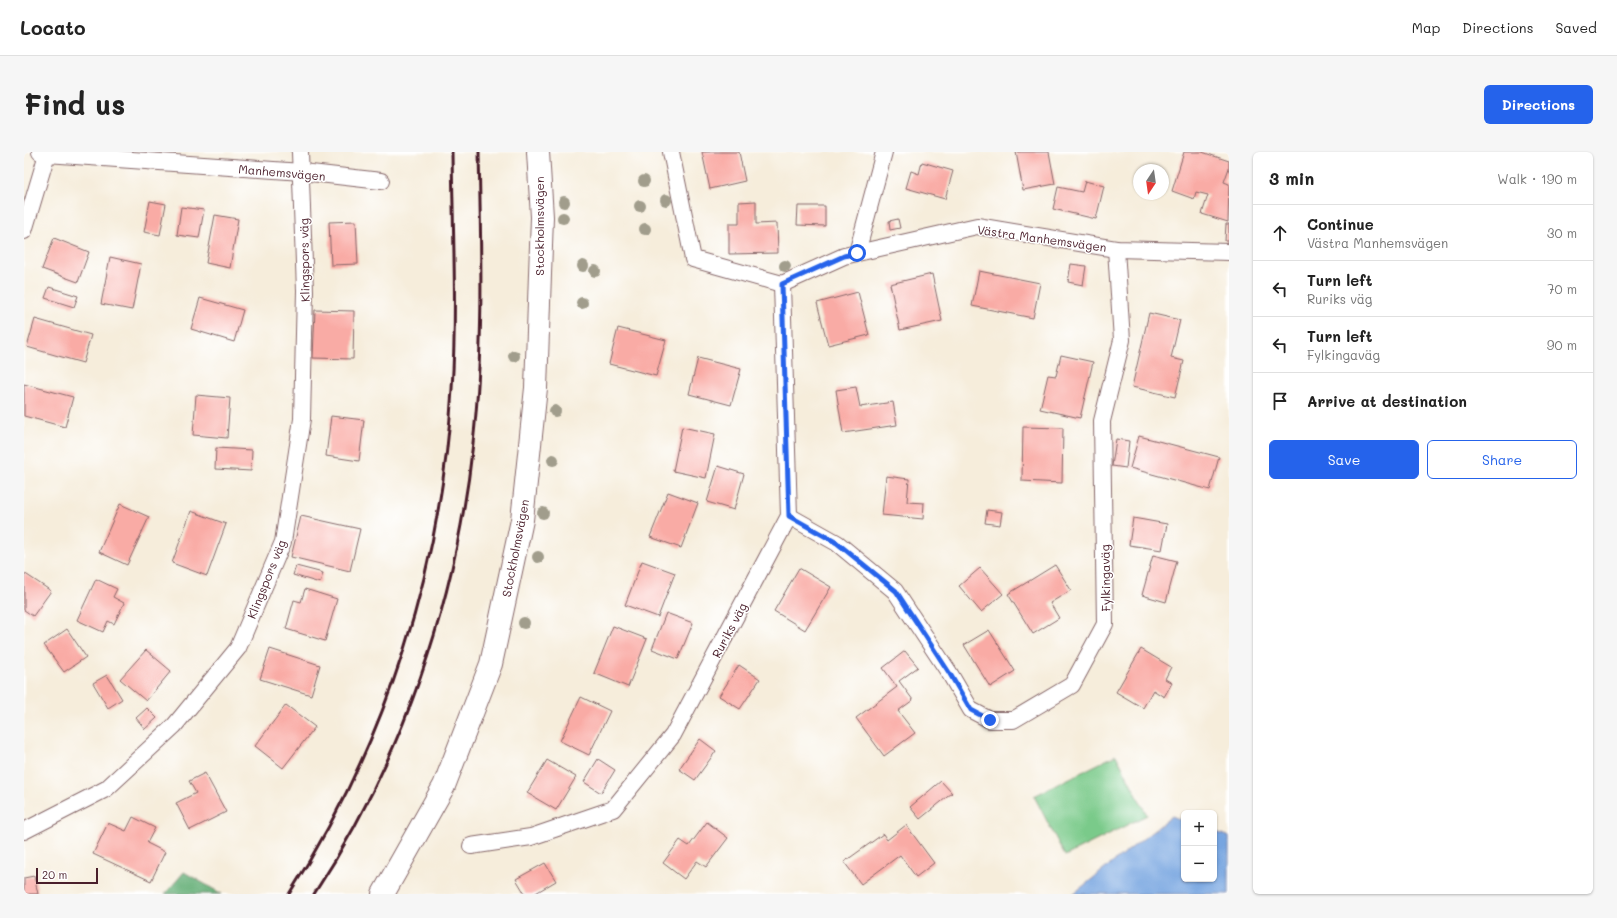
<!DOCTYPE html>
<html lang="en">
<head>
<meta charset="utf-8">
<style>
  :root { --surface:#fff; --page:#f6f6f6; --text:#222; --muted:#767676; --line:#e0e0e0; --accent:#2563eb }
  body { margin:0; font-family:Mali,sans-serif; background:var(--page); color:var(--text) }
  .controls { position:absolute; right:12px; bottom:12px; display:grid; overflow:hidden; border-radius:6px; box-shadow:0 1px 3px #0004 }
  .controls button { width:36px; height:36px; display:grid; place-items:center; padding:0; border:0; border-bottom:1px solid var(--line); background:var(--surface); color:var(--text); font:20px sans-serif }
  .compass { position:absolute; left:1109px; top:12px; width:36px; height:36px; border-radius:50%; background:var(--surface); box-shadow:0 1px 3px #0004; rotate:193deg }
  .scale { position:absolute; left:12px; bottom:10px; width:62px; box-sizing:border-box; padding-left:4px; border:2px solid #4a1f2b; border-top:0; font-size:11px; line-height:14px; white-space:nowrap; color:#4a1f2b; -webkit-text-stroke:3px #fff; paint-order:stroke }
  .stop { position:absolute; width:12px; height:12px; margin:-9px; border:3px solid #2563eb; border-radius:50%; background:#fff }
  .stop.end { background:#2563eb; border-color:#fff; box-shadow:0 1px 4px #0008 }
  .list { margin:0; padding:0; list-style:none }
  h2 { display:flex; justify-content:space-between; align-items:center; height:52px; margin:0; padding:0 16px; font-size:17px }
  h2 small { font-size:13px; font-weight:400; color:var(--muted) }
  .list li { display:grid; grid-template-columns:26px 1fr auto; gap:12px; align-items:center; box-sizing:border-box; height:56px; padding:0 16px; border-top:1px solid var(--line) }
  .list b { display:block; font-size:15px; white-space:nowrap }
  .list p { margin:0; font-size:13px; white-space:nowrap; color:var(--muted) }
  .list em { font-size:13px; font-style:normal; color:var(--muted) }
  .actions { display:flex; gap:8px; padding:12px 16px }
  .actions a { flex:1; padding:9px 0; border:1px solid var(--accent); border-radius:6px; text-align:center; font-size:14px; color:var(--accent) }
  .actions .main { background:var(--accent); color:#fff }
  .icon { flex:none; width:22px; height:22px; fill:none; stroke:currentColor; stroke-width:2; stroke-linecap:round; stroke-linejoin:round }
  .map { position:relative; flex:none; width:1205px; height:742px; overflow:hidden; border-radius:6px }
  header { display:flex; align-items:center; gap:24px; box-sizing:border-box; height:56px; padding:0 20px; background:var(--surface); border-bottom:1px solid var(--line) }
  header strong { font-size:19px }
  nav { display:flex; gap:22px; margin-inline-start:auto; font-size:14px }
  .intro { display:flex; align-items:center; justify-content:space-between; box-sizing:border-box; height:96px; padding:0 24px }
  h1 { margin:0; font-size:28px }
  .button { padding:10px 18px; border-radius:6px; background:var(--accent); color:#fff; font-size:14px; font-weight:700 }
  main { display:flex; gap:24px; padding:0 24px }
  aside { flex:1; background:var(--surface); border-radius:6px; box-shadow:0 1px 3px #0004 }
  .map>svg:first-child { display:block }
  .green { fill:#7aca8a; stroke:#62745a }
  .forest { fill:#63ae76; stroke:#566650 }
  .water { fill:#77a5e0; stroke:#606286 }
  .building { fill:#f9aba5 }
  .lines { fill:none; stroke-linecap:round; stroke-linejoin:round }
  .minor-casing { stroke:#866769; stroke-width:18 }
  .secondary-casing { stroke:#866769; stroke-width:24 }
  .minor { stroke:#fff; stroke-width:16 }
  .secondary { stroke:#fff; stroke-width:22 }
  .rail { stroke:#4a1f2b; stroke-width:3 }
  .tree { fill:#a19d8c }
  .route { stroke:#2563eb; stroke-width:5 }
  .labels { text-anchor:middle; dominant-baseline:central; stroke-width:3; stroke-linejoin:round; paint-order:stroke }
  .street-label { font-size:12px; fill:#4a1f2b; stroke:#fff }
</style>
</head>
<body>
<header>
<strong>Locato</strong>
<nav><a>Map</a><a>Directions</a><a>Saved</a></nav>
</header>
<div class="intro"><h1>Find us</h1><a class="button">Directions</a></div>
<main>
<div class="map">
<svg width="1205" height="742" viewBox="0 0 1205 742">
  <rect width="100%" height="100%" fill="#fff"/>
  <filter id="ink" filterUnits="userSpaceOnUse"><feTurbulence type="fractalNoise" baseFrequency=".025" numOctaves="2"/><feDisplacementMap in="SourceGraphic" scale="8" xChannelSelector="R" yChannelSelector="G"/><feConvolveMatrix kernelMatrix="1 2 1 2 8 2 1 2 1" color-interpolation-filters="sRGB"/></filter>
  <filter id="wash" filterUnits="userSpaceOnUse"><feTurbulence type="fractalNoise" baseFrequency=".012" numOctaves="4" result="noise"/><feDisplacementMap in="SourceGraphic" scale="16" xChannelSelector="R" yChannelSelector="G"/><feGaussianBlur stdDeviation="0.9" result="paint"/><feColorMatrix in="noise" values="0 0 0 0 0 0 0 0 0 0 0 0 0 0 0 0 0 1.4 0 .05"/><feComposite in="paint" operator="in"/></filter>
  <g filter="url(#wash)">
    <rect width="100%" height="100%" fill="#f6eddb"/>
    <path class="green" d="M1092,603L1123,663L1041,704L1010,644Z"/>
    <path class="forest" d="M160,720L198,742H141Z"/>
    <path class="water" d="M1148,664L1160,669V727H1190V679L1205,685V742H1049Z"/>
    <g id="blocks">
      <g class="building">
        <path d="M678,0H715L721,29L686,37Z"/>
        <path d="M992,0H1025L1031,32L999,38Z"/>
        <path d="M1160,0H1178L1205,9V16L1200,30L1205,32L1204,70L1178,62L1184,43L1172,40L1170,47L1148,39Z"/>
        <path d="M898,10L929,19L921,47L882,36L887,19L895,22Z"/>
        <path d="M1061,29L1080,34L1072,67L1029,57L1034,35L1058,40Z"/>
        <path d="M126,49L142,52L136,83L120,80Z"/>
        <path d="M732,49V72L753,71L754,101L705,102V72H715V50Z"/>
        <path d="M774,54H801V74L773,73Z"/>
        <path d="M157,55L180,58L175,86L153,83Z"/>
        <path d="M191,63L214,67L206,116L182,111Z"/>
        <path d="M874,67L876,76L866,78L865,69Z"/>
        <path d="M332,69L334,112L307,113L305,70Z"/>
        <path d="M1202,72H1205V89H1201Z"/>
        <path d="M30,86L65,100L54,130L18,117Z"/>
        <path d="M86,105L117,112L108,158L77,152Z"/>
        <path d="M1047,112L1062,114L1059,133L1044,130Z"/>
        <path d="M955,119L1016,131L1009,166L948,154Z"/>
        <path d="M908,122L918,169L876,178L866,132Z"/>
        <path d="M25,135L54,144L50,155L21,146Z"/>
        <path d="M834,140L845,183L804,193L793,151Z"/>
        <path d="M176,146L219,158L210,190L167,177Z"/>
        <path d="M291,158L330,159L329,207L289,206Z"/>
        <path d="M1125,161L1156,168L1147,206L1160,209L1151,245L1108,235Z"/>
        <path d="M11,167L67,183L59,211L3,195Z"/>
        <path d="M594,176L642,188L632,224L585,212Z"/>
        <path d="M1037,203L1069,210L1056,266L1016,257L1024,223L1032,224Z"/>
        <path d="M674,206L717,217L707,253L665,242Z"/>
        <path d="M0,232L49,245L41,275L0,264Z"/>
        <path d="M832,235L836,255L869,250L873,273L819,281L812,238Z"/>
        <path d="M172,243L206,246L203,286L169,283Z"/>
        <path d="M307,264L340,268L335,309L302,304Z"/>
        <path d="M658,275L691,282L682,326L649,319Z"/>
        <path d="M999,275L1039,276L1038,331L998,329Z"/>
        <path d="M1115,284L1195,305L1186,338L1106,316Z"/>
        <path d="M1092,287L1105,289L1102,316L1088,314Z"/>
        <path d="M192,296L228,298L227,319L191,317Z"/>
        <path d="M694,314L720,322L710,358L683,350Z"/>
        <path d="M862,324L885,327L883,350L900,351L899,367L858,363Z"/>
        <path d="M644,340L674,351L657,396L626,385Z"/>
        <path d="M96,352L125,365L103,413L75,400Z"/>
        <path d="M963,358L978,360L976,373L961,371Z"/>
        <path d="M167,359L202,372L183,424L148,411Z"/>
        <path d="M277,364L336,377L326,419L267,405Z"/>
        <path d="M1109,366L1143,372L1138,398L1105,393Z"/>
        <path d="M1129,403L1153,409L1142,450L1118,443Z"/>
        <path d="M618,409L651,421L634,465L601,453Z"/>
        <path d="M1031,413L1047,438L1026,451L1035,466L1009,482L984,442Z"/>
        <path d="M272,414L299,421L296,431L269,423Z"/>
        <path d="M775,416L807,435L781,478L750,459Z"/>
        <path d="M956,416L979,442L957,460L935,434Z"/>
        <path d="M0,421L27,439L9,464L0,458Z"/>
        <path d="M72,427L93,437L89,445L100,451L90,472L84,469L79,480L53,468Z"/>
        <path d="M281,437L313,447L301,489L262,477L270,448L277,450Z"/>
        <path d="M642,461L669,471L654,507L628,497Z"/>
        <path d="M589,474L623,487L604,535L570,521Z"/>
        <path d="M43,477L62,505L40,520L20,493Z"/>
        <path d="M965,478L991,519L966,535L940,493Z"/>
        <path d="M246,497L296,513L287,543L236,527Z"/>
        <path d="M1117,497L1147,515L1141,527L1148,531L1140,545L1129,538L1119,556L1092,540Z"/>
        <path d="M122,498L147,519L122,549L96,527Z"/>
        <path d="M881,499L894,515L875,529L889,548L874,559L891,581L860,604L832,566L873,535L859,516Z"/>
        <path d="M715,513L736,527L716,557L695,544Z"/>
        <path d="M83,523L98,547L84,556L69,531Z"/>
        <path d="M557,545L586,559L565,603L536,589Z"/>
        <path d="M262,553L291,575L259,616L231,594Z"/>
        <path d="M123,556L133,566L121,577L112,566Z"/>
        <path d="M676,587L692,599L671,628L655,617Z"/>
        <path d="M574,607L591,618L577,641L560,630Z"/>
        <path d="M523,608L552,625L532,658L503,641Z"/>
        <path d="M181,621L202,660L166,678L152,651L172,641L165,629Z"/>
        <path d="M917,629L928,641L896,667L886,655Z"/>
        <path d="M109,665L131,676L123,691L141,700L127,729L69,702L84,671L102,679Z"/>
        <path d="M683,670L704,686L682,715L673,709L660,727L639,711L656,688L665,694Z"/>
        <path d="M882,673L910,711L892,725L876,703L837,732L820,710L859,682L863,688Z"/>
        <path d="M521,711L532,729L510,742H501L492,727Z"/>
        <path d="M10,724L14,742H0V726Z"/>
      </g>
    </g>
  </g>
  <g filter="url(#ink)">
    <use href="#blocks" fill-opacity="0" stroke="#866769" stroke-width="1"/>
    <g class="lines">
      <defs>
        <g id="minor">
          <path d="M16,0L23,2L278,20L357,29"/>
          <path d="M647,0L669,107L758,132L820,104L953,74L1092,97L1205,100"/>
          <path d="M0,79L23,2"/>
          <path d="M833,101L860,0"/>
          <path d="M765,364L813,391L871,439L926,522L947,558L966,568H989L1048,533L1081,472L1078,269L1098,188L1092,97"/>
          <path d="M0,679L82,637L150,574L214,496L259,390L278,267L281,139L276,0"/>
          <path d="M447,694L507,685L589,657L649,583L765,364L758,132"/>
        </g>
        <path id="secondary" d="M359,742L420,634L467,512L498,368L512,236L518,65L514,0"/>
      </defs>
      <use href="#minor" class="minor-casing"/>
      <use href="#secondary" class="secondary-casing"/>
      <use href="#minor" class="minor"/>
      <use href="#secondary" class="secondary"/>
      <g class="rail">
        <path d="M265,742C362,591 418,416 428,237C433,158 429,79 428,0"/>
        <path d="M290,742C378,608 432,451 449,291C460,195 457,97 455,0"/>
      </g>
    </g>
    <g class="tree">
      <circle cx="620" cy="29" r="6"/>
      <circle cx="642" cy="48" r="6"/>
      <circle cx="540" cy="50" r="6"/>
      <circle cx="616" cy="54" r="6"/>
      <circle cx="539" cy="66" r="6"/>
      <circle cx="621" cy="77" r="6"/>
      <circle cx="559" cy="114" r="6"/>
      <circle cx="761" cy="114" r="6"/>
      <circle cx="571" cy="119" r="6"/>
      <circle cx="558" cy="151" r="6"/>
      <circle cx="490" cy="204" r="6"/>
      <circle cx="531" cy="259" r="6"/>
      <circle cx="529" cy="308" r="6"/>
      <circle cx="519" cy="361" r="6"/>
      <circle cx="514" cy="405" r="6"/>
      <circle cx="500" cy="471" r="6"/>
    </g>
  </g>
  <g class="lines" filter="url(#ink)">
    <path class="route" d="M833,101L820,104L758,132L765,364L813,391L872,439L926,522L947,558L966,568"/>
  </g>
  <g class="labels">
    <g class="street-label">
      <text transform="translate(258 20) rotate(5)">Manhemsvägen</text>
      <text transform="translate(515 74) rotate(-90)">Stockholmsvägen</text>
      <text transform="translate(1018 86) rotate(8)">Västra Manhemsvägen</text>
      <text transform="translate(280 108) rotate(-91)">Klingspors väg</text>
      <text transform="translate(491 396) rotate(-79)">Stockholmsvägen</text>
      <text transform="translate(1081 426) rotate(-91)">Fylkingaväg</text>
      <text transform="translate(242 427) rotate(-68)">Klingspors väg</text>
      <text transform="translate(705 478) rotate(-62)">Ruriks väg</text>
    </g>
  </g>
</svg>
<div class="controls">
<button>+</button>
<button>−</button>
</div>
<svg class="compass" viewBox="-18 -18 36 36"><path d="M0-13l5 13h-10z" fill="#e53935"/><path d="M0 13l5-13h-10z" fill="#767676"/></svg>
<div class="scale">20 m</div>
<div class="stop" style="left:833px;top:101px"></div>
<div class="stop end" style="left:966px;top:568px"></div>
</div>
<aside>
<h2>3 min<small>Walk · 190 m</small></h2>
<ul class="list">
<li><svg class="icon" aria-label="ahead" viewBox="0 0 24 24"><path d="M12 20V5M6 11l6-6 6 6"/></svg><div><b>Continue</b><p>Västra Manhemsvägen</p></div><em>30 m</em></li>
<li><svg class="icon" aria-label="left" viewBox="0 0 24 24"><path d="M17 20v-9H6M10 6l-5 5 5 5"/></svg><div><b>Turn left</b><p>Ruriks väg</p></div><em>70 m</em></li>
<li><svg class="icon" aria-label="left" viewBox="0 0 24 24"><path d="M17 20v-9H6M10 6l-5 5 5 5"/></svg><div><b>Turn left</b><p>Fylkingaväg</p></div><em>90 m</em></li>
<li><svg class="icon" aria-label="arrive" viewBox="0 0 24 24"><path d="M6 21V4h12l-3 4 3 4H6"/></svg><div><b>Arrive at destination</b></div></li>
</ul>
<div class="actions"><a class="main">Save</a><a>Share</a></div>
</aside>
</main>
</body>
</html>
